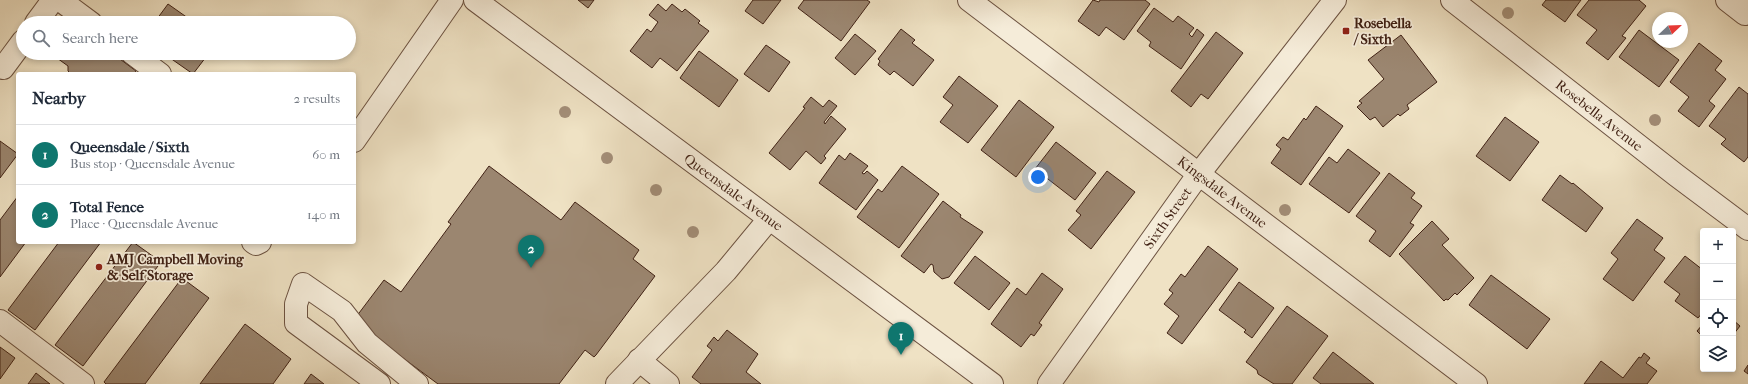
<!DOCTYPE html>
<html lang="en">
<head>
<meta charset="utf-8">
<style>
  :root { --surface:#fff; --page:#f6f6f7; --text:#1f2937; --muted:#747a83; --line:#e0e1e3; --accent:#0f766e }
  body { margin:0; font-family:"IM FELL French Canon",serif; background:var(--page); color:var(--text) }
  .controls { position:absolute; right:12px; bottom:12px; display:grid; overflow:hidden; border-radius:4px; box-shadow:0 2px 6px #0003 }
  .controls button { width:36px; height:36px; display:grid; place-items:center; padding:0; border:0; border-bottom:1px solid var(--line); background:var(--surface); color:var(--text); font:20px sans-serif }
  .compass { position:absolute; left:1652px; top:12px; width:36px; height:36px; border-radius:50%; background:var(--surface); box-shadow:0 2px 6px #0003; rotate:67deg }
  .you { position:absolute; left:1038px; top:177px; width:14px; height:14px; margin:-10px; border:3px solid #fff; border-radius:50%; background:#1a73e8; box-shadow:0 0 0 6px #1a73e833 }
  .badge { display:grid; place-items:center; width:26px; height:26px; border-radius:50%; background:var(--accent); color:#fff; font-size:13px; font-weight:700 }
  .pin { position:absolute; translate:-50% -33px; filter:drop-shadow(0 1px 2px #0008) }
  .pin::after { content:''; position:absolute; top:21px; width:14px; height:12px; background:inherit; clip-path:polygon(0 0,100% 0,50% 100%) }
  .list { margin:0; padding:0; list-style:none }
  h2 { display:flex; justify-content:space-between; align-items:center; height:52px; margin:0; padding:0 16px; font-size:17px }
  h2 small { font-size:13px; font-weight:400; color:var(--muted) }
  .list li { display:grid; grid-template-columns:26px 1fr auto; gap:12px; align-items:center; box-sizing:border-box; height:60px; padding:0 16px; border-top:1px solid var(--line) }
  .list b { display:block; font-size:15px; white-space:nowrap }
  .list p { margin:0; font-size:13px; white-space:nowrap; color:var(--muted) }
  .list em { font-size:13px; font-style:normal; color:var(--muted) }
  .icon { flex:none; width:22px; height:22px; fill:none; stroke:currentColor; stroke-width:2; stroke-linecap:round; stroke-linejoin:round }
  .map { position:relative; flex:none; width:1748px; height:384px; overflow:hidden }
  .search { position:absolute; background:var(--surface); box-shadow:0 2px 6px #0003; left:16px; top:16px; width:340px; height:44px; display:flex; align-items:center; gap:10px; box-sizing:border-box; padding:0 14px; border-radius:22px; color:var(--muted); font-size:15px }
  .panel { position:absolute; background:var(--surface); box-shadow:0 2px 6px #0003; left:16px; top:72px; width:340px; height:172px; border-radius:4px }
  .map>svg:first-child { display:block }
  .building { fill:#9b8670; stroke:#412215 }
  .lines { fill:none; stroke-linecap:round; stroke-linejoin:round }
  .minor-casing { stroke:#6c5241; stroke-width:24 }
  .minor { stroke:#f5ecd9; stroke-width:22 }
  .tree { fill:#a38e78 }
  .poi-dot { fill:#8f2418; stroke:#f5ecd9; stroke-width:1.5 }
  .labels { text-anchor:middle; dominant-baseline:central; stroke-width:3.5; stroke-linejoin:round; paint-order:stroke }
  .poi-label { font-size:14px; font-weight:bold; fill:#412215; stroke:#f5ecd9; text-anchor:start }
  .street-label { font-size:14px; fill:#412215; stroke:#f5ecd9 }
</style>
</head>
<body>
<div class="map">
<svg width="1748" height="384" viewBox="0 0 1748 384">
  <rect width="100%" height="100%" fill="#efe2c4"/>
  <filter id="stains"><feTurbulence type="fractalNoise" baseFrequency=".005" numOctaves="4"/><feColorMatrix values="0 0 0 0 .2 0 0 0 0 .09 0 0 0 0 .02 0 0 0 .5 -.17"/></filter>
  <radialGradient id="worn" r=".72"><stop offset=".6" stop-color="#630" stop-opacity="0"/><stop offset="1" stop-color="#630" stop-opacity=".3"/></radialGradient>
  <g class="building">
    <path d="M578,0H594L588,8Z"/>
    <path d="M753,0H781L763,24L745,11Z"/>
    <path d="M804,0H867L870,2L841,41L798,8Z"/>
    <path d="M1093,0L1099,2L1100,0H1145L1150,4L1124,40L1106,27L1099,36L1078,21Z"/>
    <path d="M1546,0H1581L1565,22L1542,5Z"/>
    <path d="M1589,0H1639L1646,6L1622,36L1626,38L1608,60L1586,43L1597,30L1577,15Z"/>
    <path d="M168,4L195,23H154Z"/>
    <path d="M658,4L666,11L672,4L682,12L685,9L700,21L698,23L709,31L677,71L660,58L652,68L630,51L647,29L651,32L658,22L649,15Z"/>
    <path d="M1154,8L1173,22L1178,16L1194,28L1189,34L1192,37L1197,29L1204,35L1181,69L1149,46L1151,42L1137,31Z"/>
    <path d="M901,29L915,40L912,43L934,60L913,86L894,71L890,75L878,65L880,61L878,59Z"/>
    <path d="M1639,30L1679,60L1659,87L1619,57Z"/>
    <path d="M1216,32L1243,53L1208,99L1201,94L1191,107L1171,91Z"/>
    <path d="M855,34L876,51L855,75L835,58Z"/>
    <path d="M1401,35L1437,82L1407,105L1409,109L1400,116L1398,114L1383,127L1375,117L1370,120L1357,107L1362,103L1359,101L1384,79L1368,60Z"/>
    <path d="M1699,43L1722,61L1715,70L1726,79L1709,101L1715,106L1699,127L1678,111L1689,97L1670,82Z"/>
    <path d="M766,45L790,62L769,92L744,74Z"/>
    <path d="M699,51L738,80L719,107L680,78Z"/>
    <path d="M50,53H112L136,71L134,74H71L68,71V66Z"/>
    <path d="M163,53H209L193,74Z"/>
    <path d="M959,76L998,106L968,143L940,122L953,105L943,97Z"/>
    <path d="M1739,87L1748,94V157L1744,162L1721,144L1726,139L1709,126Z"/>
    <path d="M811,97L823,107L829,100L837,106L824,122L825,124L831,116L846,129L824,156L826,158L821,164L806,151L790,170L769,153L805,108L803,107Z"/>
    <path d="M1019,100L1054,127L1016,177L981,150Z"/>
    <path d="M1316,106L1343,126L1301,185L1271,163L1281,149L1276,145L1283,137L1288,140L1304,118L1306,120Z"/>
    <path d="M1505,117L1539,142L1510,181L1476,156Z"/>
    <path d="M0,141L18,154L0,178Z"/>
    <path d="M1056,142L1096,173L1075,200L1035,169Z"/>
    <path d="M1348,149L1380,173L1349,213L1309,184L1329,157L1337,163Z"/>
    <path d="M850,153L868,166L862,173L864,174L867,171L878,180L856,210L819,183L839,155L845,160Z"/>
    <path d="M489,166L561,220L575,202L639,250L633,259L655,276L596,355L594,357L585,350L559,384H438L353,321L384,280L401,292L451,224L448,222Z"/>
    <path d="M902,166L939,194L899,248L857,217L878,189L882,192Z"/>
    <path d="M1107,171L1135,192L1091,249L1068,230L1081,215L1076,211Z"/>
    <path d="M1389,173L1415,193L1411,198L1422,206L1410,223L1414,225L1390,257L1369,241L1376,231L1356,216Z"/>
    <path d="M1560,175L1572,184L1573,183L1603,208L1586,232L1542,200Z"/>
    <path d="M18,196V242H26L0,277V220Z"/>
    <path d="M943,201L961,215L960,217L983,232L949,277L942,279L934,272L933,265L931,264L924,273L901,256Z"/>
    <path d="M1637,219L1663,238L1654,250L1665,258L1633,301L1603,279L1618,259L1611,253Z"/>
    <path d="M1432,221L1449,239L1442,245L1474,278L1457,295L1455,293L1448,300L1446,299L1444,301L1399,254Z"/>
    <path d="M59,242H101L35,330L8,310Z"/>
    <path d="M133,242L161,262L83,366L55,345Z"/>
    <path d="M1208,246L1238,269L1182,344L1167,333L1179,316L1164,304L1173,293L1169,290L1181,274L1185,277Z"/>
    <path d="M975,256L1010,283L989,310L954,283Z"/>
    <path d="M1685,256L1703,270V312L1698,318L1675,301L1680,294L1664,282Z"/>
    <path d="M1042,273L1063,289L1039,323L1042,325L1034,336L1031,334L1021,347L991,324L1017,288L1026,295Z"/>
    <path d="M1491,275L1550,319L1527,349L1469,305Z"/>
    <path d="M182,278L209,298L145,384H106L104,382Z"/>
    <path d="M1239,282L1274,308L1252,338L1244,332L1246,330L1219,310Z"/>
    <path d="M1287,306L1328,336L1292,384H1274L1258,374L1257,370L1246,362Z"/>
    <path d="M1733,320L1740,326L1733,335Z"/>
    <path d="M245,324L291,359L273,384H200Z"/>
    <path d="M1703,324V337L1697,331Z"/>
    <path d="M727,330L758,354L746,372L761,384H701L692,377L712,350L707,346L714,337L718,341Z"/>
    <path d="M0,347L15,358L0,379Z"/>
    <path d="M1333,352L1374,384H1321L1313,378Z"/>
    <path d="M1644,353L1650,358L1646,363L1657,371L1647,384H1584L1601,361L1623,378L1639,357L1641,358Z"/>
    <path d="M1748,365V374L1744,371Z"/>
    <path d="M36,373L50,384H28Z"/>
    <path d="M311,374L324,384H304Z"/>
  </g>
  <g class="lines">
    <defs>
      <g id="minor">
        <path d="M60,0L91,23"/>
        <path id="s1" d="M475,0L992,384"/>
        <path id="s2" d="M969,0L1476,384"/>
        <path id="s3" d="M1452,0L1676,175L1748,229"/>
        <path d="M1727,0L1745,14L1748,9"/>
        <path d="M36,23L53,0"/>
        <path d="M132,53L160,74"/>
        <path d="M3,68L23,41"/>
        <path d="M354,141L452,0"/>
        <path d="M253,242L256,244L260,242"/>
        <path d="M0,321L83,384"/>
        <path d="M639,360L668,384"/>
        <path d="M379,384L296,323V304L303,284L342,311L367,343L417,384"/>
        <path d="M617,384L726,271L769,219"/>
        <path id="s4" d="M1049,384L1198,175L1335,0"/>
      </g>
    </defs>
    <use href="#minor" class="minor-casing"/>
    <use href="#minor" class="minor"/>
  </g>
  <g class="tree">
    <circle cx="1508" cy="13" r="6"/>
    <circle cx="565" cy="112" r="6"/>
    <circle cx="1655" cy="120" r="6"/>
    <circle cx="607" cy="158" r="6"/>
    <circle cx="656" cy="190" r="6"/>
    <circle cx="1285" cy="210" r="6"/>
    <circle cx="693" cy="232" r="6"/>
  </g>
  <g class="poi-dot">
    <rect x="1342" y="27" width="8" height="8" rx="2"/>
    <circle cx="99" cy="267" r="4"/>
  </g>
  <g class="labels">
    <g class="poi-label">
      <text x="1354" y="23">Rosebella<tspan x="1354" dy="16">/ Sixth</tspan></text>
      <text x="107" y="259">AMJ Campbell Moving<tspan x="107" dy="16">&amp; Self Storage</tspan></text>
    </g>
    <g class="street-label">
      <text stroke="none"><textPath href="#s3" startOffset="187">Rosebella Avenue</textPath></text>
      <text stroke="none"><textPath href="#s2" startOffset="318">Kingsdale Avenue</textPath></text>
      <text stroke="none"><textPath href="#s1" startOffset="322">Queensdale Avenue</textPath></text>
      <text stroke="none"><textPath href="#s4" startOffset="204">Sixth Street</textPath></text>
    </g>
  </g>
  <rect width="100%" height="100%" filter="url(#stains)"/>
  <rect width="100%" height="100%" fill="url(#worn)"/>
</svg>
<div class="controls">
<button>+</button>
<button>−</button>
<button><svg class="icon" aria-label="locate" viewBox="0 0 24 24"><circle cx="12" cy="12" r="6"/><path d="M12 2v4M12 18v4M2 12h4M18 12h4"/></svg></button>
<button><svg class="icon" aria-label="layers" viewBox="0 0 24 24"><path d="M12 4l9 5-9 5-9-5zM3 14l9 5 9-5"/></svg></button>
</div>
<svg class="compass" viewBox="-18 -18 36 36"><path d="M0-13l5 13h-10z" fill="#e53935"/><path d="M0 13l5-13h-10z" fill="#747a83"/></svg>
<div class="you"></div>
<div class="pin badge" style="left:901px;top:355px">1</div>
<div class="pin badge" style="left:531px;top:268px">2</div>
<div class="search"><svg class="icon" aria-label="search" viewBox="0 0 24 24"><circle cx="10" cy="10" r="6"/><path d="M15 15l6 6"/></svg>Search here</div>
<section class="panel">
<h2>Nearby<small>2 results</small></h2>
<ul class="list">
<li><span class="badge">1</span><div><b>Queensdale / Sixth</b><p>Bus stop · Queensdale Avenue</p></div><em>60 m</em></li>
<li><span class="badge">2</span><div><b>Total Fence</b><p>Place · Queensdale Avenue</p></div><em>140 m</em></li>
</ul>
</section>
</div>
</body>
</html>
